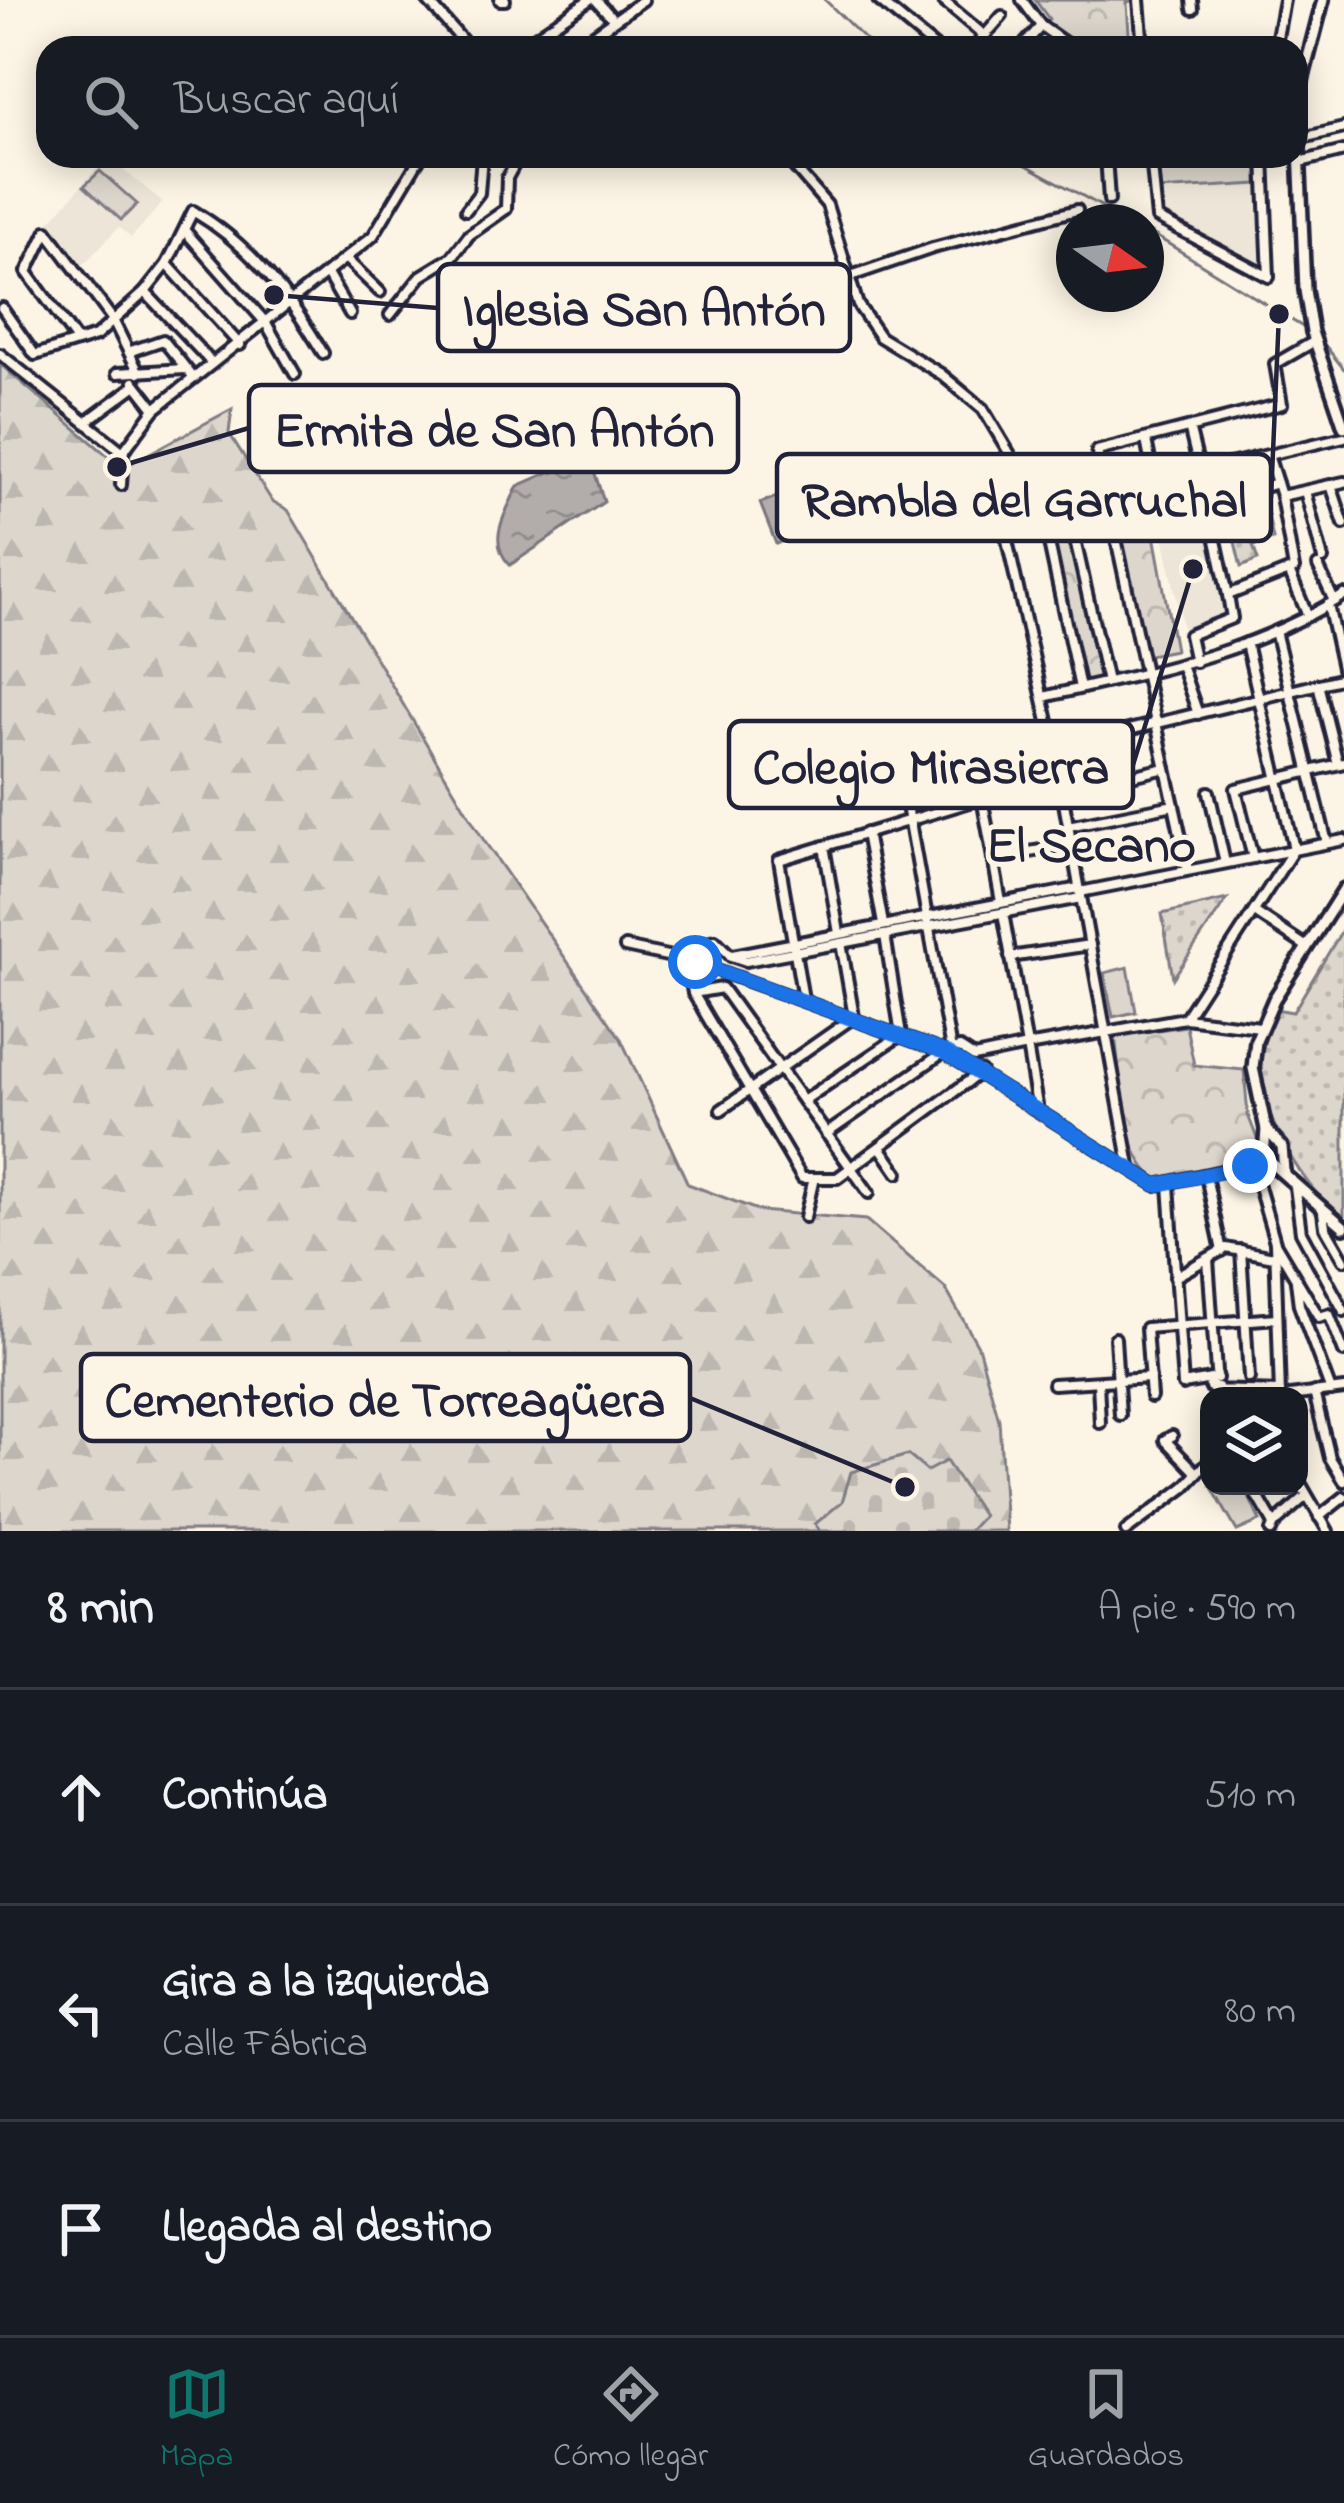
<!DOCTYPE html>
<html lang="es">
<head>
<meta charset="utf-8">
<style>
  :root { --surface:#171b24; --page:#20242c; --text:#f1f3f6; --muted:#9ea1a6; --line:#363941; --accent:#0f766e }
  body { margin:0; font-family:"Indie Flower",sans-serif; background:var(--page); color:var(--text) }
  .controls { position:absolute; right:36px; bottom:36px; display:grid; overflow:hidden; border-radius:24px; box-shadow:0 6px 30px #0003 }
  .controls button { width:108px; height:108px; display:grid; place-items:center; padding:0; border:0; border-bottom:3px solid var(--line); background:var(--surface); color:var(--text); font:60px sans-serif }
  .compass { position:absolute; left:1056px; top:204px; width:108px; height:108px; border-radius:50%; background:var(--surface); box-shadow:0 6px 30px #0003; rotate:104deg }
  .stop { position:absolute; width:36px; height:36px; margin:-27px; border:9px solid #1a73e8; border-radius:50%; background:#fff }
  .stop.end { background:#1a73e8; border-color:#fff; box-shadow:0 3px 12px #0008 }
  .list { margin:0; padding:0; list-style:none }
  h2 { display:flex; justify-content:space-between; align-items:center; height:156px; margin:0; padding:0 48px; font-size:51px }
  h2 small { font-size:39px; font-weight:400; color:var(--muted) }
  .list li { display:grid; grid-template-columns:78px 1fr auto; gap:36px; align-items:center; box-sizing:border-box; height:216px; padding:0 48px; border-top:3px solid var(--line) }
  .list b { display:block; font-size:45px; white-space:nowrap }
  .list p { margin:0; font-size:39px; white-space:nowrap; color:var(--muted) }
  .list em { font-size:39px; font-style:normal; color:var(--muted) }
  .icon { flex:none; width:66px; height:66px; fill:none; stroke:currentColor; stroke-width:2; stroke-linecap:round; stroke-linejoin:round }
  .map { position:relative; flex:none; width:1344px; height:1531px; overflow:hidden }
  .search { position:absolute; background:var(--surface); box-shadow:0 6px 30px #0003; left:36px; right:36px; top:36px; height:132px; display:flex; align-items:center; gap:30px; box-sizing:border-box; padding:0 42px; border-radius:36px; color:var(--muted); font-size:45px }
  .sheet { height:804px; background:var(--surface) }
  nav { display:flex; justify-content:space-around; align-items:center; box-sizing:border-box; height:168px; border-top:3px solid var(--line); background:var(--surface); font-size:33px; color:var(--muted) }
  nav a { display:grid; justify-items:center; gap:6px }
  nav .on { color:var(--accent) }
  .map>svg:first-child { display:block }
  .built { fill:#ece5d8 }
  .grass { fill:url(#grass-dots); stroke:#7f7c84; stroke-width:3 }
  .forest { fill:url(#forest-firs); stroke:#7f7c84; stroke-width:3 }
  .cemetery { fill:url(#cemetery-stones); stroke:#7f7c84; stroke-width:3 }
  .park { fill:url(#park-crowns); stroke:#7f7c84; stroke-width:3 }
  .pitch { fill:#dcd6cc; stroke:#7f7c84; stroke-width:3 }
  .water { fill:url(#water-ripples); stroke:#78757e; stroke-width:3 }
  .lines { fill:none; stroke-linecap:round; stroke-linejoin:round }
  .stream { stroke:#78757e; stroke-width:3 }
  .minor-casing { stroke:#22223b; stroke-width:16 }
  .major-casing { stroke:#22223b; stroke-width:18 }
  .minor { stroke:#fcf5e5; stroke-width:8 }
  .major { stroke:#fcf5e5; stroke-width:9 }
  .route { stroke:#1a73e8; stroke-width:15 }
  .labels { text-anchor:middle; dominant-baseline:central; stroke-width:10; stroke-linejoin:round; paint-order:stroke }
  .neighbourhood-label { font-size:51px; font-weight:bold; fill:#22223b; stroke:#fcf5e5 }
  .leader { fill:none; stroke:#22223b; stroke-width:4.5 }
  .callout-dot { fill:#22223b; stroke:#fcf5e5; stroke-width:4.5 }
  .callout { fill:#fcf5e5; stroke:#22223b; stroke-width:4.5 }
  .callout-label { font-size:51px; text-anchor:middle; font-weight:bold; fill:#22223b }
</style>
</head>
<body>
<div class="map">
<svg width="1344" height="1531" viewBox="0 0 1344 1531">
  <defs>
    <pattern id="grass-dots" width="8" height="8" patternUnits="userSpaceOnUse" patternTransform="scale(3)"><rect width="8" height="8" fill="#dcd6cc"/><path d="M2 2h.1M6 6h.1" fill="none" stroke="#bcb7b0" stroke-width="1.8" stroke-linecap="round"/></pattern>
    <pattern id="forest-firs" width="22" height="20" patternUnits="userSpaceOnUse" patternTransform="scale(3)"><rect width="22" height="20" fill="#dcd6cc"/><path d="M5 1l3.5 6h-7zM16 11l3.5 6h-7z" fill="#bcb7b0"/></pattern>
    <pattern id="cemetery-stones" width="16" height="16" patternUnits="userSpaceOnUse" patternTransform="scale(3)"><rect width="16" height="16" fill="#dcd6cc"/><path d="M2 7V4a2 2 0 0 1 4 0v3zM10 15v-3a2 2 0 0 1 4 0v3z" fill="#bcb7b0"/></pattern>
    <pattern id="park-crowns" width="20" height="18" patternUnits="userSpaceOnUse" patternTransform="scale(3)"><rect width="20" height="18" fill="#dcd6cc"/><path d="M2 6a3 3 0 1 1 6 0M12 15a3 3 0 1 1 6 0" fill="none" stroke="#bcb7b0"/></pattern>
    <pattern id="water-ripples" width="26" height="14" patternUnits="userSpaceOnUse" patternTransform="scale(3)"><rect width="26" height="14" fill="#b2adab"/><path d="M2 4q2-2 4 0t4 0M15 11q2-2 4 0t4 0" fill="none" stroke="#908c8c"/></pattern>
  </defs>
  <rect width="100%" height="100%" fill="#fcf5e5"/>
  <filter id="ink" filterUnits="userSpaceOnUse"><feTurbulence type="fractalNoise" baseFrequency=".00833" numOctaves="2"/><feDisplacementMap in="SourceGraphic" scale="24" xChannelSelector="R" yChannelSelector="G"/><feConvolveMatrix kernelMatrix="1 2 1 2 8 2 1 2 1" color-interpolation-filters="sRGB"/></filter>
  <g filter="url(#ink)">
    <g class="built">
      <path d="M107,157L163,202L131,238L119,227L80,268L47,225Z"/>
      <path d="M1258,184L1260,265L1160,215L1158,190Z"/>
      <path d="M1201,515L1227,616L1184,633L1160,522Z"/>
    </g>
    <g class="grass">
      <path d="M1266,506L1273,539L1253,546L1258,560L1241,567L1229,517Z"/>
      <path d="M1227,899L1173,978L1162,914Z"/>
      <path d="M1344,927V1220C1306,1192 1258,1115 1261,1065C1262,1045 1268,1028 1275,1009L1293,1012Z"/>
    </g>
    <path class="forest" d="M0,364L122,468L232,409L229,433L272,501L288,510L483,839L621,1039L688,1184L760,1211L866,1220L945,1288L978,1346L999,1420L1006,1531H0Z"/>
    <path class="cemetery" d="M908,1455L927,1471L946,1461L983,1516L969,1531H820L815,1524L842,1502L851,1472Z"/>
    <g class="park">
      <path d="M1035,0H1132L1127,3L1130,48L1069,40L1046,24L1049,19Z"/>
      <path d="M1064,510L1102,682L1082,686L1045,514Z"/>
      <path d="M1152,524L1175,650L1144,656L1120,530Z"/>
      <path d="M1186,1026L1194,1065L1244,1070L1248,1115L1258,1141L1246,1161L1164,1181C1122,1171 1121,1075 1115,1036Z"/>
    </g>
    <g class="pitch">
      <path d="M1158,156H1258V184L1158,190Z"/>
      <path d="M100,171L137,204L121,220L84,186Z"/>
      <path d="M1128,967L1136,1012L1113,1017L1104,973Z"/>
      <path d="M1211,1486H1244L1260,1521L1237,1531Z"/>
    </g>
    <g class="water">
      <path d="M589,455L604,502L510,565C486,541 506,512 518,486Z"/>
      <path d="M779,496L796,500L808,530L776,544L760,503Z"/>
    </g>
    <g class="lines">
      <g class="stream">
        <path d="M825,0L874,48"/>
        <path d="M1010,156L1130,222"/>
        <path d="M1146,230L1306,329"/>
        <path d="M1319,338L1344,369"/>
      </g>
      <defs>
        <g id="minor">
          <path d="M427,0L469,48"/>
          <path d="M500,0H505"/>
          <path d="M596,0L614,20"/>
          <path d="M878,0L936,48"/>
          <path d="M942,0L985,36"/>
          <path d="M1022,0L1041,26L1072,48"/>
          <path d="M1139,0L1143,48"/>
          <path d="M1192,0L1193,9"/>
          <path d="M519,48L589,0"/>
          <path d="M575,48L643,0"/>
          <path d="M974,48L1002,16"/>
          <path d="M1021,48L1041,26"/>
          <path d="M1275,48L1284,0"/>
          <path d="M1298,139L1344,128"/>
          <path d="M785,156L827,205L858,305L880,337L941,374L983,409L1041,506L1080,688"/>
          <path d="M1106,156L1109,200"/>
          <path d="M1151,156L1157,218L1269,277L1264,156"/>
          <path d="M1300,162L1344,151"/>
          <path d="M466,210L479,193L482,156"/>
          <path d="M185,231L266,323L295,374"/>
          <path d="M346,259L380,292"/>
          <path d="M167,264L240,345"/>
          <path d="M327,274L350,314"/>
          <path d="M848,277L933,248L1077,210"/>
          <path d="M145,292L212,363"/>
          <path d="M2,308L35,355L96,336L145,292L167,264L193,211C251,245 289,296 323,353"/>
          <path d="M390,315L421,276L452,257L469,235L506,209L507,178L519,156"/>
          <path d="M77,341L27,272L47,231L113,320L139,373"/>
          <path d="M131,351L163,340L192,376"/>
          <path d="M0,354L123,452"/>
          <path d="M117,373L185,369"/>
          <path d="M134,382L155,409"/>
          <path d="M86,422L136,385"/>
          <path d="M1190,431L1208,504L1277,483L1281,496L1344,482"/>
          <path d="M1146,440L1161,515"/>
          <path d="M1269,458L1277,483"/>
          <path d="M121,485L123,452L155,409L373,236L421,156"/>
          <path d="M1331,485L1344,524"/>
          <path d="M1305,491L1323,559"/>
          <path d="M1066,500L1107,682"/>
          <path d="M1113,526L1208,504L1228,595"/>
          <path d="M1318,566L1334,601"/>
          <path d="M1289,571L1308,616"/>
          <path d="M1328,605L1344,677"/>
          <path d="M1275,631L1327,843"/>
          <path d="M1195,662L1189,635L1232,618L1228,595L1294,569L1281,496"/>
          <path d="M1181,665L1198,714"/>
          <path d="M1318,684L1338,764"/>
          <path d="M1043,697C1147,673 1253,654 1344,595"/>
          <path d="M1054,748L1344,678"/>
          <path d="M900,767L951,1050"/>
          <path d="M1062,792L1166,768"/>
          <path d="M1209,792L1225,863"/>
          <path d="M982,798L1001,902"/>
          <path d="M1068,826L1174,805"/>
          <path d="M866,833L883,924"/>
          <path d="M824,846L839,933"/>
          <path d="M993,858L1071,845"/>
          <path d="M1253,858L1236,789L1344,763"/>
          <path d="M1188,870L1097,451L1282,404L1275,364L1315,341"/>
          <path d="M1080,892L1344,840"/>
          <path d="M1003,913L1027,1046L1185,1018L1260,1027"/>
          <path d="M1256,913L1307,947"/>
          <path d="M625,947L695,962L944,1052L1156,1185L1268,1161"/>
          <path d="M732,955L1079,888"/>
          <path d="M731,956L715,940L701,943L690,976L693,993L802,1178H837L981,1072"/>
          <path d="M731,956L746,961L1081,898"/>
          <path d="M1010,957L1090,945"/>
          <path d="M693,993L722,988L869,1193"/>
          <path d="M803,999L779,860L1059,775"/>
          <path d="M1185,1018L1294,849L1246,643"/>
          <path d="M803,1101L901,1035L885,935"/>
          <path d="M721,1110L854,1017L841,943"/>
          <path d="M826,1134L944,1052L960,1048L974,1057L1027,1046L1037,1105"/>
          <path d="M880,1147L898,1173"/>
          <path d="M1130,1166L1054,748L1002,518L1344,437"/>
          <path d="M1253,1166L1275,1242L1280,1396"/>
          <path d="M1206,1176L1222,1251"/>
          <path d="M1169,1185L1183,1385"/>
          <path d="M1295,1187L1301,1232L1344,1311"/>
          <path d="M1323,1212L1325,1227L1344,1260"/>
          <path d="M805,1217L813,1182"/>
          <path d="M1276,1245L1319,1317L1329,1314L1344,1352"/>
          <path d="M1241,1250L1249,1378"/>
          <path d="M1208,1259L1216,1372"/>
          <path d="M1175,1277L1226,1248L1274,1257"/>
          <path d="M1296,1281L1299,1305L1331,1391"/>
          <path d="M1115,1338L1120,1415"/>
          <path d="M1098,1382L1100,1423"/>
          <path d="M1053,1384L1150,1378"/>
          <path d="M1183,1384L1217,1378L1209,1380L1210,1387H1218L1213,1390L1280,1392"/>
          <path d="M1314,1392L1330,1458L1344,1481"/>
          <path d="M1290,1396L1344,1389"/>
          <path d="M1151,1397L1146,1328L1277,1318"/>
          <path d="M1172,1436L1165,1440L1197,1473"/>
          <path d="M1299,1481L1328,1531"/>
          <path d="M1252,1486L1274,1524L1271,1531"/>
          <path d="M1257,1497L1274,1486"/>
          <path d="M1319,1517L1344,1497"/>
          <path d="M1274,1524L1306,1496"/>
          <path d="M1126,1531L1185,1487L1209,1461"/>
        </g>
        <g id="major">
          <path d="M1323,0L1297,100L1305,290L1312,332L1344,427"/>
          <path d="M1344,889L1274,999L1256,1041L1253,1068L1266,1129L1264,1157L1344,1227"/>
          <path d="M1266,1129L1282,1147L1284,1171"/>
        </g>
      </defs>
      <use href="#minor" class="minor-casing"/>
      <use href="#major" class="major-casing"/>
      <use href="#minor" class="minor"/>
      <use href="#major" class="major"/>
    </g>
  </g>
  <g class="lines" filter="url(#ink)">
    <path class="route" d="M695,962L944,1052L1156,1185L1250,1166"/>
  </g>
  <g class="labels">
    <g class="neighbourhood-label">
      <text x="1091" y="848">El Secano</text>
    </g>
  </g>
  <path class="leader" d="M274 295L438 308M117 467L249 428M1279 314L1271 498M1193 569L1133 765M905 1487L690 1398"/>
  <g class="callout-dot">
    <circle cx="274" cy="295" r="12"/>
    <circle cx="117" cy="467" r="12"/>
    <circle cx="1279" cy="314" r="12"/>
    <circle cx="1193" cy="569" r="12"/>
    <circle cx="905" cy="1487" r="12"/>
  </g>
  <g class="callout">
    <rect x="438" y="264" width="412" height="87" rx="12"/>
    <rect x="249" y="385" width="489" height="87" rx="12"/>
    <rect x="777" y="454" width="494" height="87" rx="12"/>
    <rect x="729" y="721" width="404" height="87" rx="12"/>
    <rect x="81" y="1354" width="609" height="87" rx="12"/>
  </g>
  <g class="callout-label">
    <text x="644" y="325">Iglesia San Antón</text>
    <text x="494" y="446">Ermita de San Antón</text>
    <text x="1024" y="516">Rambla del Garruchal</text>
    <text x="931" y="783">Colegio Mirasierra</text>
    <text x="385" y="1416">Cementerio de Torreagüera</text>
  </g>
</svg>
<div class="controls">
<button><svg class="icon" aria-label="layers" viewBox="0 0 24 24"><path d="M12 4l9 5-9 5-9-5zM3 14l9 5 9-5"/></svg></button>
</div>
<svg class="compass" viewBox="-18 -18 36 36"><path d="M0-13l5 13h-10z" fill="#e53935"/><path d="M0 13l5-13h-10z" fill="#9ea1a6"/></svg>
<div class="stop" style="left:695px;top:962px"></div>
<div class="stop end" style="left:1250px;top:1166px"></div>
<div class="search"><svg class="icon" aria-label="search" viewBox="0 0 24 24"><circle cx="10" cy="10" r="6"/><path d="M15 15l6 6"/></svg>Buscar aquí</div>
</div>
<section class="sheet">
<h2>8 min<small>A pie · 590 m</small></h2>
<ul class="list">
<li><svg class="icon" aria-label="ahead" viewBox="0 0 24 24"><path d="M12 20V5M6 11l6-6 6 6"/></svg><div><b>Continúa</b></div><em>510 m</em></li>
<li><svg class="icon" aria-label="left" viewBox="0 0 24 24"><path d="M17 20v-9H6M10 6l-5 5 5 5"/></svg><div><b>Gira a la izquierda</b><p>Calle Fábrica</p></div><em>80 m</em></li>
<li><svg class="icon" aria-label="arrive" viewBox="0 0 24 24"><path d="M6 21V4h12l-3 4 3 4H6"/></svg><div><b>Llegada al destino</b></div></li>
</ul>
</section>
<nav>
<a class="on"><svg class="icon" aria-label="map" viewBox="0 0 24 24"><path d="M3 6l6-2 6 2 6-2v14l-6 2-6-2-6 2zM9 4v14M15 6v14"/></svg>Mapa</a>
<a><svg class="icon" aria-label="directions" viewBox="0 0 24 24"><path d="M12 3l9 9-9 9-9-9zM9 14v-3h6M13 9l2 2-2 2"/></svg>Cómo llegar</a>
<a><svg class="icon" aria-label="saved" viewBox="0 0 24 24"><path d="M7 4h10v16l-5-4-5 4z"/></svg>Guardados</a>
</nav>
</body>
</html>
